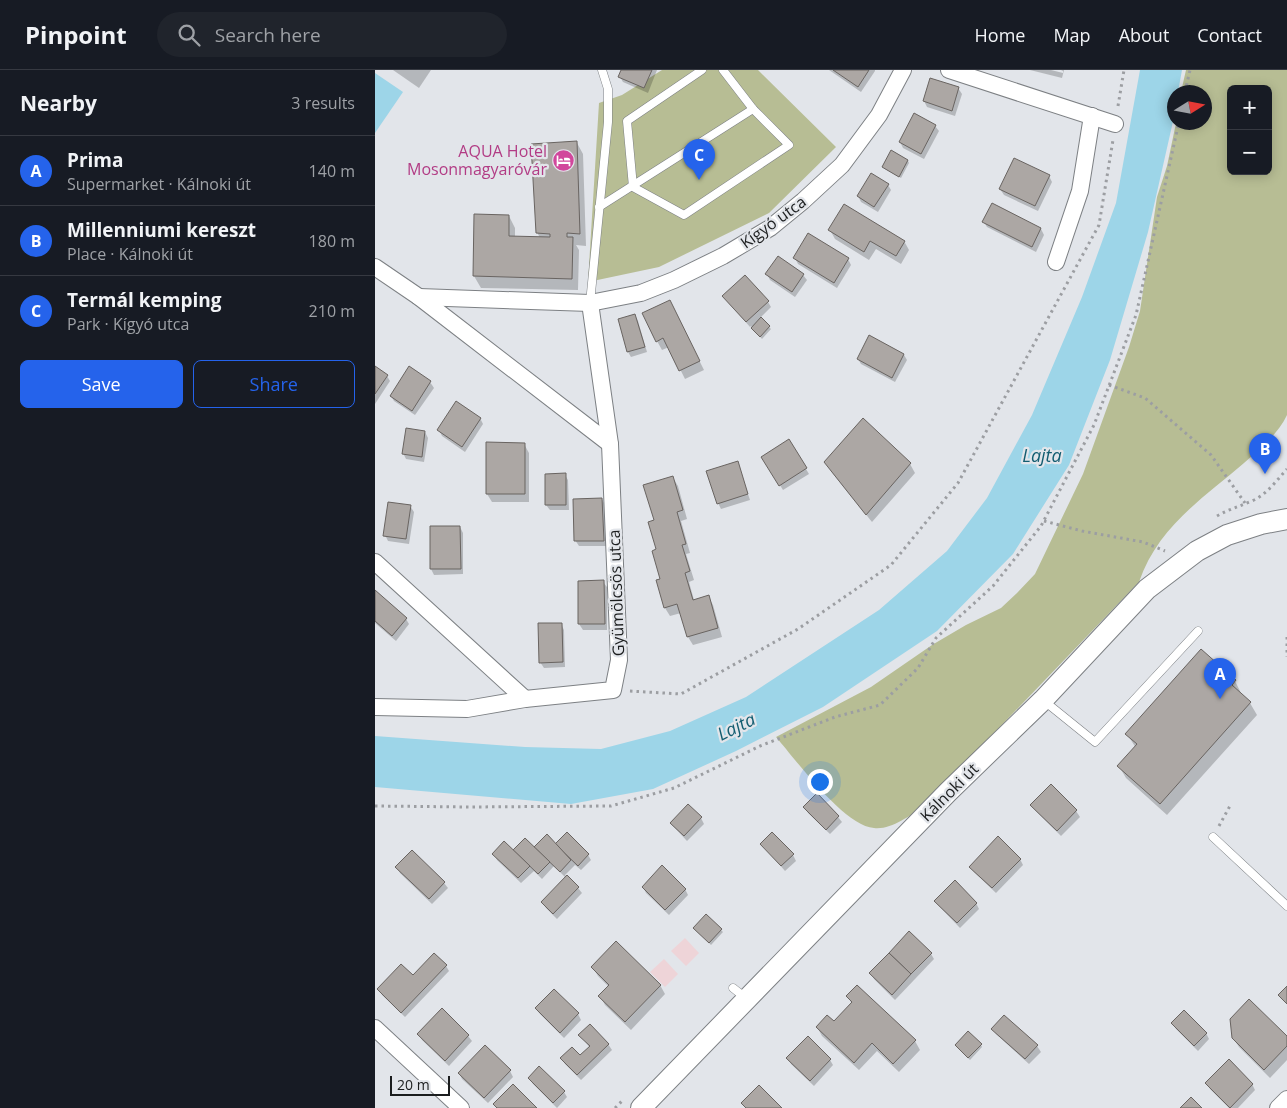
<!DOCTYPE html>
<html lang="en">
<head>
<meta charset="utf-8">
<style>
  :root { --surface:#171b24; --page:#20242c; --text:#f1f3f6; --muted:#9ea1a6; --line:#363941; --accent:#2563eb }
  body { margin:0; font-family:"Open Sans",sans-serif; background:var(--page); color:var(--text) }
  .controls { position:absolute; right:15px; top:15px; display:grid; overflow:hidden; border-radius:8px; box-shadow:0 2px 12px #0003 }
  .controls button { width:45px; height:45px; display:grid; place-items:center; padding:0; border:0; border-bottom:1px solid var(--line); background:var(--surface); color:var(--text); font:25px sans-serif }
  .compass { position:absolute; left:792px; top:15px; width:45px; height:45px; border-radius:50%; background:var(--surface); box-shadow:0 2px 12px #0003; rotate:79deg }
  .scale { position:absolute; left:15px; bottom:12px; width:60px; box-sizing:border-box; padding-left:5px; border:2px solid #1b1d1e; border-top:0; font-size:14px; line-height:18px; white-space:nowrap; color:#1b1d1e; -webkit-text-stroke:4px #e2e5ea; paint-order:stroke }
  .you { position:absolute; left:444px; top:711px; width:18px; height:18px; margin:-12px; border:4px solid #fff; border-radius:50%; background:#1a73e8; box-shadow:0 0 0 8px #1a73e833 }
  .badge { display:grid; place-items:center; width:32px; height:32px; border-radius:50%; background:var(--accent); color:#fff; font-size:16px; font-weight:700 }
  .pin { position:absolute; translate:-50% -41px; filter:drop-shadow(0 1px 2px #0008) }
  .pin::after { content:''; position:absolute; top:26px; width:18px; height:15px; background:inherit; clip-path:polygon(0 0,100% 0,50% 100%) }
  .list { margin:0; padding:0; list-style:none }
  h2 { display:flex; justify-content:space-between; align-items:center; height:65px; margin:0; padding:0 20px; font-size:21px }
  h2 small { font-size:16px; font-weight:400; color:var(--muted) }
  .list li { display:grid; grid-template-columns:32px 1fr auto; gap:15px; align-items:center; box-sizing:border-box; height:70px; padding:0 20px; border-top:1px solid var(--line) }
  .list b { display:block; font-size:19px; white-space:nowrap }
  .list p { margin:0; font-size:16px; white-space:nowrap; color:var(--muted) }
  .list em { font-size:16px; font-style:normal; color:var(--muted) }
  .actions { display:flex; gap:10px; padding:15px 20px }
  .actions a { flex:1; padding:11px 0; border:1px solid var(--accent); border-radius:8px; text-align:center; font-size:18px; color:var(--accent) }
  .actions .main { background:var(--accent); color:#fff }
  .icon { flex:none; width:28px; height:28px; fill:none; stroke:currentColor; stroke-width:2; stroke-linecap:round; stroke-linejoin:round }
  .map { position:relative; flex:none; width:912px; height:1038px; overflow:hidden }
  header { display:flex; align-items:center; gap:30px; box-sizing:border-box; height:70px; padding:0 25px; background:var(--surface); border-bottom:1px solid var(--line) }
  header strong { font-size:24px }
  nav { display:flex; gap:28px; margin-inline-start:auto; font-size:18px }
  .search { width:350px; height:45px; background:var(--page); display:flex; align-items:center; gap:12px; box-sizing:border-box; padding:0 18px; border-radius:28px; color:var(--muted); font-size:19px }
  main { display:flex }
  aside { flex:1; background:var(--surface) }
  .map>svg:first-child { display:block }
  .industrial { fill:#eed4d8 }
  .green { fill:#b7bd94; fill-rule:evenodd }
  .water { fill:#9dd5e8 }
  .shadow { fill:#0003 }
  .building { fill:#aca7a4; stroke:#696461 }
  .lines { fill:none; stroke-linecap:round; stroke-linejoin:round }
  .service-casing { stroke:#7d8084; stroke-width:9 }
  .minor-casing { stroke:#7d8084; stroke-width:18 }
  .tertiary-casing { stroke:#7d8084; stroke-width:22 }
  .path { stroke:#9c9ea2; stroke-width:3; stroke-dasharray:2.5 4; stroke-linecap:butt }
  .service { stroke:#fff; stroke-width:8 }
  .minor { stroke:#fff; stroke-width:16 }
  .tertiary { stroke:#fff; stroke-width:20 }
  .labels { text-anchor:middle; dominant-baseline:central; stroke-width:4.5; stroke-linejoin:round; paint-order:stroke }
  .hotel-label { font-size:16px; fill:#b23c85; stroke:#e2e5ea; text-anchor:end }
  .street-label { font-size:16px; fill:#1b1d1e; stroke:#e2e5ea }
  .water-label { font-size:18px; font-style:italic; fill:#135d71; stroke:#e2e5ea }
</style>
</head>
<body>
<header>
<strong>Pinpoint</strong>
<div class="search"><svg class="icon" aria-label="search" viewBox="0 0 24 24"><circle cx="10" cy="10" r="6"/><path d="M15 15l6 6"/></svg>Search here</div>
<nav><a>Home</a><a>Map</a><a>About</a><a>Contact</a></nav>
</header>
<main>
<aside>
<h2>Nearby<small>3 results</small></h2>
<ul class="list">
<li><span class="badge">A</span><div><b>Prima</b><p>Supermarket · Kálnoki út</p></div><em>140 m</em></li>
<li><span class="badge">B</span><div><b>Millenniumi kereszt</b><p>Place · Kálnoki út</p></div><em>180 m</em></li>
<li><span class="badge">C</span><div><b>Termál kemping</b><p>Park · Kígyó utca</p></div><em>210 m</em></li>
</ul>
<div class="actions"><a class="main">Save</a><a>Share</a></div>
</aside>
<div class="map">
<svg width="912" height="1038" viewBox="0 0 912 1038">
  <rect width="100%" height="100%" fill="#e2e5ea"/>
  <g class="industrial">
    <path d="M310,868L324,883L311,896L296,881Z"/>
    <path d="M289,889L303,904L290,917L275,902Z"/>
  </g>
  <g class="green">
    <path d="M287,0H383L461,77L394,143L284,197L213,212L224,33L247,25Z"/>
    <path d="M811,0H912V345C903,364 885,379 869,393C827,429 783,457 764,512L548,737C534,746 516,760 499,758C469,756 421,690 401,667L496,617L557,575L591,555L626,538L642,523L660,504L708,404L754,277L765,241L782,127L792,96L801,53L829,52V22H806ZM856,19H893V101H856Z"/>
  </g>
  <g class="water">
    <path d="M765,0H807L803,22H799V47L773,162L735,290L694,395L638,484L562,561L448,637L361,681L278,719L196,734L0,717V666L150,677L226,679L295,661L371,627L504,540L572,481L612,428L657,345L707,227L741,133Z"/>
    <path d="M0,3L28,22L0,63Z"/>
  </g>
  <g class="shadow">
    <path d="M18,0H56L44,18Z"/>
    <path d="M248,0H282L273,23L248,12L245,7Z"/>
    <path d="M454,0H500V1L486,22Z"/>
    <path d="M655,0H676L688,3V1L686,0H689L687,8Z"/>
    <path d="M583,18L587,24L580,46L552,37L549,31Z"/>
    <path d="M560,56L564,61L549,89L528,78L525,72Z"/>
    <path d="M202,73L208,84L211,176L201,175L204,180L203,220L106,218L99,206L134,146L140,158V167L165,168L162,162Z"/>
    <path d="M517,82L533,91L534,93L526,108L510,99L508,97Z"/>
    <path d="M674,106L677,112L663,141L629,125L625,119Z"/>
    <path d="M513,115L516,120L503,142L486,132L483,126Z"/>
    <path d="M617,135L666,159L669,165L661,182L612,157L609,152Z"/>
    <path d="M455,160L529,171L534,180L526,194L501,179L494,190L460,169Z"/>
    <path d="M420,188L473,189L476,195L462,218L423,194Z"/>
    <path d="M392,204L428,205L432,210L420,227L395,210Z"/>
    <path d="M348,226L393,232L396,237L385,248L396,259L387,269L376,256L375,257Z"/>
    <path d="M299,240L329,300L310,309L294,277L287,280L282,271Z"/>
    <path d="M260,245L263,251L272,282L256,287L253,282Z"/>
    <path d="M529,285L532,290L520,312L486,294L483,289Z"/>
    <path d="M0,298L12,306L15,311L0,334Z"/>
    <path d="M34,298L55,312L59,318L40,345L19,331L16,326Z"/>
    <path d="M105,348L108,354L90,382L67,366L64,360Z"/>
    <path d="M50,362L53,368L49,392L31,389L28,383Z"/>
    <path d="M414,371L434,404L408,420L388,388Z"/>
    <path d="M149,374L154,383V432H117L112,424Z"/>
    <path d="M362,392L375,430L346,439L343,433Z"/>
    <path d="M451,392L535,394L540,403L497,452L456,401Z"/>
    <path d="M190,405L193,410L194,440H175L171,435Z"/>
    <path d="M298,408L303,416L312,449L306,451L315,483L311,484L319,510L314,512L319,530L333,526L338,535L347,567L318,575L313,567L306,543L295,546L290,538L283,511L287,510L280,451Z"/>
    <path d="M227,429L230,435L231,476H204L200,470Z"/>
    <path d="M35,436L39,442L34,474L13,471L10,465Z"/>
    <path d="M85,457L88,463V504L59,505L56,499Z"/>
    <path d="M204,512H228L232,517V560H208L204,554Z"/>
    <path d="M0,522L31,549L34,554L21,571L0,553Z"/>
    <path d="M186,554L189,560L190,597L169,598L165,592Z"/>
    <path d="M860,611L866,623L865,624L875,633L882,645L792,745L751,708L744,696L761,678L752,664Z"/>
    <path d="M676,716L701,741L705,747L686,766L660,740L657,735Z"/>
    <path d="M430,737L463,747L467,752L455,764L433,743Z"/>
    <path d="M326,748L329,754L312,771L300,758L296,753Z"/>
    <path d="M387,774L418,785L421,791L410,801Z"/>
    <path d="M180,776L213,785L216,790L206,800L200,795L190,805L203,818L207,823L182,849L171,838L167,832L191,808L179,796L167,809L159,801L146,813L122,790L119,784Z"/>
    <path d="M645,789L648,795L621,823L599,802L596,797Z"/>
    <path d="M22,797L69,813L73,818L57,834L25,803Z"/>
    <path d="M268,817L310,819L313,825L294,845L271,823Z"/>
    <path d="M561,831L601,833L604,839L585,858L564,836Z"/>
    <path d="M331,846L348,862L336,875L321,860Z"/>
    <path d="M556,884L559,889L520,930L499,909L496,903Z"/>
    <path d="M71,896L74,901L30,947L7,925L4,919Z"/>
    <path d="M218,898L285,915L290,924L256,960L230,935L225,926L234,917L223,906Z"/>
    <path d="M473,927L540,971L545,980L524,1002L502,981L484,1000L447,966L442,957L459,953L477,934Z"/>
    <path d="M161,939L203,944L206,950L189,968L165,944Z"/>
    <path d="M629,946L662,976L666,982L654,994L621,964L618,959Z"/>
    <path d="M798,954L831,963L834,969L823,981L801,959Z"/>
    <path d="M44,964L93,966L97,971L74,996L47,970Z"/>
    <path d="M205,965L233,974L237,980L206,1010L190,994L187,989L205,987L215,978Z"/>
    <path d="M858,968H912V990L895,1008L864,977Z"/>
    <path d="M606,975L607,977L595,990L583,978Z"/>
    <path d="M110,977L135,1001L138,1007L113,1033L87,1009L84,1003Z"/>
    <path d="M413,988L455,990L458,995L439,1016L416,994Z"/>
    <path d="M154,1008L189,1022L192,1027L182,1038L158,1014Z"/>
    <path d="M832,1013L877,1014L880,1020L863,1038H854L835,1019Z"/>
  </g>
  <g class="building">
    <path d="M246,0H277L269,18L243,7Z"/>
    <path d="M458,0H494L483,17Z"/>
    <path d="M555,8L584,17L577,41L548,31Z"/>
    <path d="M539,43L561,55L546,84L524,72Z"/>
    <path d="M202,71L205,164L192,163V167H198L197,209L98,206L99,144L134,145V166L175,167V164L161,163L156,74Z"/>
    <path d="M516,80L533,90L524,107L507,97Z"/>
    <path d="M639,88L675,105L660,136L624,119Z"/>
    <path d="M496,103L514,114L499,137L482,126Z"/>
    <path d="M617,133L666,158L657,177L607,152Z"/>
    <path d="M469,134L530,171L521,186L495,171L489,182L453,160Z"/>
    <path d="M433,163L474,188L459,213L418,188Z"/>
    <path d="M403,186L429,204L417,222L390,204Z"/>
    <path d="M370,205L394,231L371,252L347,226Z"/>
    <path d="M295,230L325,291L304,301L288,268L281,272L267,243Z"/>
    <path d="M260,244L270,277L252,282L243,249Z"/>
    <path d="M386,247L395,256L385,267L376,258Z"/>
    <path d="M494,265L529,284L517,308L482,289Z"/>
    <path d="M0,296L13,305L0,324Z"/>
    <path d="M34,296L56,311L37,341L15,326Z"/>
    <path d="M81,331L106,348L87,377L62,360Z"/>
    <path d="M488,348L536,393L491,445L449,392Z"/>
    <path d="M31,358L50,361L47,387L27,384Z"/>
    <path d="M414,369L432,398L404,416L386,387Z"/>
    <path d="M111,372L150,373V424H111Z"/>
    <path d="M363,391L373,424L342,434L331,401Z"/>
    <path d="M191,403V435H170V404Z"/>
    <path d="M298,406L308,440L302,442L311,474L307,475L315,501L310,503L318,530L334,525L343,558L312,567L302,534L289,538L281,510L285,509L277,481L281,479L273,452L279,450L268,415Z"/>
    <path d="M227,428L229,471H199L198,429Z"/>
    <path d="M13,432L36,435L31,469L8,466Z"/>
    <path d="M55,456H85L86,499H55Z"/>
    <path d="M229,510L230,554H203V511Z"/>
    <path d="M0,520L32,548L17,566L0,551Z"/>
    <path d="M163,553H187L188,592L164,593Z"/>
    <path d="M826,579L861,610L857,615L876,632L785,734L742,696L762,674L750,664Z"/>
    <path d="M676,714L702,740L682,761L655,735Z"/>
    <path d="M442,723L464,746L451,760L428,737Z"/>
    <path d="M313,734L327,747L309,766L295,753Z"/>
    <path d="M192,762L214,784L203,796L180,774Z"/>
    <path d="M397,762L419,784L406,796L385,774Z"/>
    <path d="M172,764L196,790L185,802L159,777Z"/>
    <path d="M623,766L646,789L617,818L594,797Z"/>
    <path d="M150,768L175,792L163,804L138,780Z"/>
    <path d="M129,771L155,796L143,808L117,784Z"/>
    <path d="M37,780L70,812L54,829L20,797Z"/>
    <path d="M287,795L311,819L290,840L267,817Z"/>
    <path d="M192,805L204,817L178,844L166,832Z"/>
    <path d="M580,810L602,833L582,853L559,831Z"/>
    <path d="M331,844L347,859L334,873L318,858Z"/>
    <path d="M534,861L557,883L536,904L514,883Z"/>
    <path d="M241,871L286,915L250,952L223,926L234,915L216,897Z"/>
    <path d="M59,883L72,895L26,943L2,919L26,894L38,905Z"/>
    <path d="M514,883L536,904L517,925L494,903Z"/>
    <path d="M482,915L541,970L518,994L497,973L479,993L441,957L452,945L459,951L477,932L471,926Z"/>
    <path d="M912,916V934L903,925Z"/>
    <path d="M179,919L204,943L185,963L160,938Z"/>
    <path d="M874,929L912,966V976L889,1000L857,968L855,949Z"/>
    <path d="M67,938L94,965L70,991L42,964Z"/>
    <path d="M809,940L832,963L819,976L796,953Z"/>
    <path d="M629,945L663,975L650,989L616,959Z"/>
    <path d="M215,954L234,974L202,1005L185,988L197,977L205,985L215,976L203,965Z"/>
    <path d="M593,961L607,974L593,988L580,975Z"/>
    <path d="M433,966L456,989L435,1011L411,988Z"/>
    <path d="M110,975L136,1000L109,1028L83,1003Z"/>
    <path d="M854,989L878,1014L855,1038L830,1013Z"/>
    <path d="M164,996L190,1021L178,1033L153,1008Z"/>
    <path d="M138,1014L162,1038H122L118,1034Z"/>
    <path d="M384,1015L407,1038H371L366,1033Z"/>
    <path d="M816,1027L827,1038H805Z"/>
  </g>
  <g class="lines">
    <defs>
      <g id="service">
        <path d="M327,0L252,51L258,117L309,145L414,75L378,39L348,0"/>
        <path d="M224,137L378,39"/>
        <path d="M215,233L233,52V19L227,0"/>
        <path d="M668,630L720,672L823,561"/>
        <path d="M838,767L912,836"/>
        <path d="M358,918L372,929"/>
      </g>
      <g id="minor">
        <path d="M574,0L740,54"/>
        <path d="M681,192L705,121L717,46"/>
        <path d="M0,197L44,227L235,374"/>
        <path d="M44,227L215,233L266,223L299,210L348,186L395,158L428,131L467,95L504,45L528,0"/>
        <path d="M0,492L150,629"/>
        <path d="M0,637L92,639L150,629L238,620L244,590L235,374L215,233"/>
        <path d="M0,958L86,1038"/>
        <path d="M903,1038L912,1029"/>
      </g>
      <path id="tertiary" d="M266,1038L573,722L668,630L772,519L822,481L852,465L886,454L912,449"/>
    </defs>
    <use href="#service" class="service-casing"/>
    <use href="#minor" class="minor-casing"/>
    <use href="#tertiary" class="tertiary-casing"/>
    <g class="path">
      <path d="M810,22L815,0"/>
      <path d="M743,36L749,0"/>
      <path d="M734,315L770,328L836,385L870,433"/>
      <path d="M842,446C854,439 866,436 879,430C893,423 902,410 912,399"/>
      <path d="M669,451L707,461L768,472L790,481"/>
      <path d="M912,567V587"/>
      <path d="M255,621L306,624L423,559L516,495L583,413L724,155L738,70"/>
      <path d="M0,736L95,737L236,736L299,718L385,676L460,647L505,635L543,598L561,568L618,516L666,456L719,355L761,245L804,52"/>
      <path d="M844,756L856,734"/>
      <path d="M240,1038L248,1030"/>
    </g>
    <use href="#service" class="service"/>
    <use href="#minor" class="minor"/>
    <use href="#tertiary" class="tertiary"/>
  </g>
  <defs>
    <symbol id="hotel-disc" viewBox="-11 -11 22 22"><circle r="9.5" fill="#d1479c" stroke="#e2e5ea"/><path d="M-6-4.5h1.5V1H6V5H4.5V3h-9V5H-6ZM-4 0a1.8 1.8 0 1 1 3.6 0ZM.5 0V-2.5h3Q6-2.5 6 0Z" fill="#fff"/></symbol>
  </defs>
  <g fill-rule="evenodd">
    <use href="#hotel-disc" x="176" y="78" width="25" height="25"/>
  </g>
  <g class="labels">
    <g class="hotel-label">
      <text x="172" y="81">AQUA Hotel<tspan x="172" dy="18">Mosonmagyaróvár</tspan></text>
    </g>
    <g class="street-label">
      <text transform="translate(398 152) rotate(-36)">Kígyó utca</text>
      <text transform="translate(241 523) rotate(-92)">Gyümölcsös utca</text>
      <text transform="translate(574 722) rotate(-45)">Kálnoki út</text>
    </g>
    <g class="water-label">
      <text x="667" y="385">Lajta</text>
      <text transform="translate(361 656) rotate(-26)">Lajta</text>
    </g>
  </g>
</svg>
<div class="controls">
<button>+</button>
<button>−</button>
</div>
<svg class="compass" viewBox="-18 -18 36 36"><path d="M0-13l5 13h-10z" fill="#e53935"/><path d="M0 13l5-13h-10z" fill="#9ea1a6"/></svg>
<div class="scale">20 m</div>
<div class="you"></div>
<div class="pin badge" style="left:845px;top:629px">A</div>
<div class="pin badge" style="left:890px;top:404px">B</div>
<div class="pin badge" style="left:324px;top:110px">C</div>
</div>
</main>
</body>
</html>
